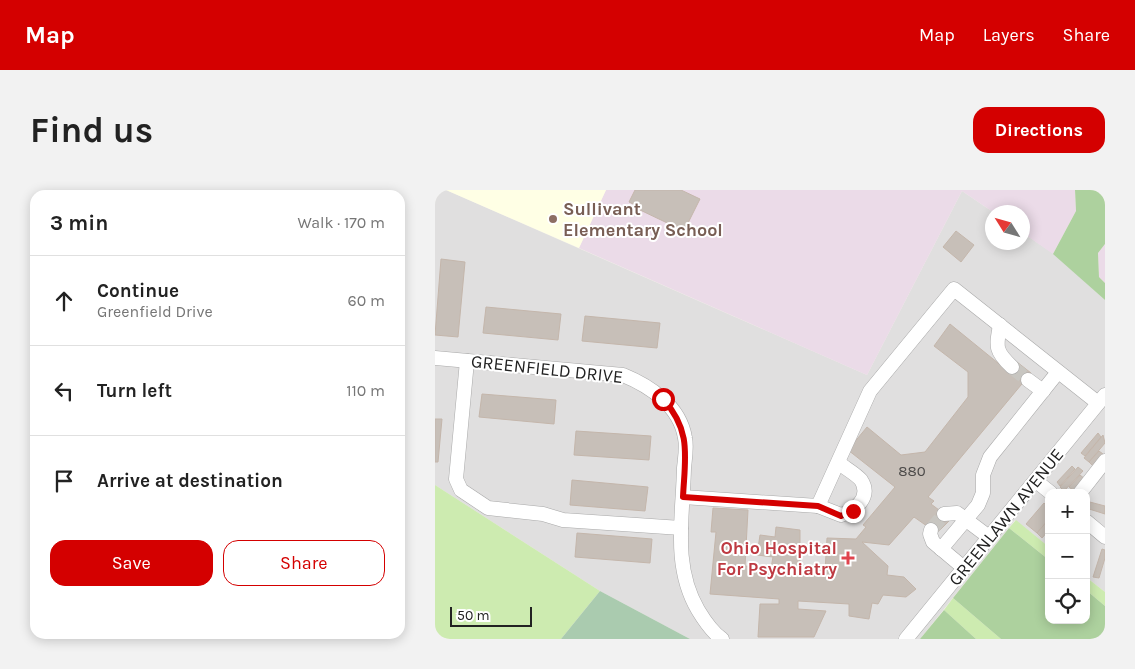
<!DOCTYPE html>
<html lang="en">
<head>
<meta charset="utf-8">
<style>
  :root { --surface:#fff; --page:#f2f2f2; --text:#222; --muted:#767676; --line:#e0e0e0; --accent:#d40000 }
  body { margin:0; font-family:Karla,sans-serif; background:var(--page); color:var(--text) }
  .controls { position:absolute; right:15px; bottom:15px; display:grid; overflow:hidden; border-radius:10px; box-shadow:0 2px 12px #0003 }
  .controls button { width:45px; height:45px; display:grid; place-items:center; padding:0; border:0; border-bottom:1px solid var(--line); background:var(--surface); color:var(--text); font:25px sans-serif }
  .compass { position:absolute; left:550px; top:15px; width:45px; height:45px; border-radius:50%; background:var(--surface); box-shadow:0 2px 12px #0003; rotate:307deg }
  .scale { position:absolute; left:15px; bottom:12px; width:82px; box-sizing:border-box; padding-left:5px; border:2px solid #222; border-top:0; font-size:14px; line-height:18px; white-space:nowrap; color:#222; -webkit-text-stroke:4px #fff; paint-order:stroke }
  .stop { position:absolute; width:15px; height:15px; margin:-11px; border:4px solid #d40000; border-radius:50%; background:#fff }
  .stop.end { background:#d40000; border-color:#fff; box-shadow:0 1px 5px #0008 }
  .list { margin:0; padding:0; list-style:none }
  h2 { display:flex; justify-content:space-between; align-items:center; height:65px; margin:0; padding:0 20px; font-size:21px }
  h2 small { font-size:16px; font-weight:400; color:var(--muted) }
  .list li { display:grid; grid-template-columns:32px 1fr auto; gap:15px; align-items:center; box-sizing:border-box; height:90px; padding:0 20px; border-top:1px solid var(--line) }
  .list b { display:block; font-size:19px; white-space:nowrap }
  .list p { margin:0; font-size:16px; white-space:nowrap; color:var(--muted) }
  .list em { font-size:16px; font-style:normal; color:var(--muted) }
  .actions { display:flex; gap:10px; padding:15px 20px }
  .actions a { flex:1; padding:11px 0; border:1px solid var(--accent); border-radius:15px; text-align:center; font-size:18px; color:var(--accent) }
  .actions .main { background:var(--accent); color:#fff }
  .icon { flex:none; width:28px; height:28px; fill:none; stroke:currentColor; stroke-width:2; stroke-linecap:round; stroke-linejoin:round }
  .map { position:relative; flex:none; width:670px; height:449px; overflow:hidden; border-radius:15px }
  header { display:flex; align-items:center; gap:30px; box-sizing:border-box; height:70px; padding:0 25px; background:var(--accent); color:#fff }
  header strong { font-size:24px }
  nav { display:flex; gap:28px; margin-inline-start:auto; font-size:18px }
  .intro { display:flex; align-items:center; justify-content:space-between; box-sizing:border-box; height:120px; padding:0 30px }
  h1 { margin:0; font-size:35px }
  .button { padding:12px 22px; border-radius:15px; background:var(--accent); color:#fff; font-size:18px; font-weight:700 }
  main { display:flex; gap:30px; padding:0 30px }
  aside { flex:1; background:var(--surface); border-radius:15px; box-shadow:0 2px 12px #0003 }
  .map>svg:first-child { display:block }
  .residential { fill:#e0dfdf }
  .industrial { fill:#ebdbe8 }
  .education { fill:#ffffe5 }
  .grass { fill:#cdebb0 }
  .forest { fill:#add19e }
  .cemetery { fill:#aacbaf }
  .building { fill:#c7bfb8; stroke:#c4b6ab }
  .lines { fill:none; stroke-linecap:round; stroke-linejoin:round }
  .minor-tunnel { stroke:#c8c6c1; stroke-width:14; stroke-dasharray:14 7; stroke-linecap:butt }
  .minor-casing { stroke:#a9a9a9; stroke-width:15 }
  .minor { stroke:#fff; stroke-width:14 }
  .route { stroke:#d40000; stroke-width:6 }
  .education-dot { fill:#8d6e63; stroke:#fff; stroke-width:2 }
  .health-dot { fill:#e0444e; stroke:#fff; stroke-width:2 }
  .labels { text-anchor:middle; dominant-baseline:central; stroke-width:4; stroke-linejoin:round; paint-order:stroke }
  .number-label { font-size:15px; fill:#4b4948 }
  .education-label { font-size:18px; font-weight:bold; fill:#785e54; stroke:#fff; text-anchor:start }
  .street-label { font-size:18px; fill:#222; stroke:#fff }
  .health-label { font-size:18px; font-weight:bold; fill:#be3a42; stroke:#fff; text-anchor:end }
</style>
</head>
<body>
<header>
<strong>Map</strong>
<nav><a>Map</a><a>Layers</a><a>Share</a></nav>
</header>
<div class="intro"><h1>Find us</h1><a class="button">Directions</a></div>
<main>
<aside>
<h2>3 min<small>Walk · 170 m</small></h2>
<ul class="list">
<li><svg class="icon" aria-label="ahead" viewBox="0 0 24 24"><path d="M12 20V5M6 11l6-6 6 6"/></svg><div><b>Continue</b><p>Greenfield Drive</p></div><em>60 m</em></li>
<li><svg class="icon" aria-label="left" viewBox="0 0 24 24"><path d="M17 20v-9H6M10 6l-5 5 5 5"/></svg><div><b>Turn left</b></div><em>110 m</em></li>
<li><svg class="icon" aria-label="arrive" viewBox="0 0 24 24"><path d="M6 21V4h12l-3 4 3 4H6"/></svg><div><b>Arrive at destination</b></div></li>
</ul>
<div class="actions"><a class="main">Save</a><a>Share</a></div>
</aside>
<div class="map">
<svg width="670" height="449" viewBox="0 0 670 449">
  <rect width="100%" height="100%" fill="#f2efe9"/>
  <path class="residential" d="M0,0H11L432,185L527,1L558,22V52H588V43L619,64L670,110V402L651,387V303H614V357L580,330L485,449H255L165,401L0,295Z"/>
  <g class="industrial">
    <path d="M171,0H640L641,21L618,64L588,43V22H558L527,1L432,185L144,58Z"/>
    <path d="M670,54V93L664,87L663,63Z"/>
  </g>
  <path class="education" d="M11,0H171L144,58Z"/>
  <g class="grass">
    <path d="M0,295L165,401L126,449H0Z"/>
    <path d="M581,330L614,357V370L574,338Z"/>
    <path d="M651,387L670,402V416L651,400Z"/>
    <path d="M518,408L566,449H541L509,420Z"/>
  </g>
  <g class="forest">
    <path d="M640,0H670V54L663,63L664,87L670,93V110L618,64L641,21Z"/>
    <path d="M574,338L614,370V430H651V400L670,416V449H566L518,408Z"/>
    <path d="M509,420L541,449H485Z"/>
  </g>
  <path class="cemetery" d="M165,401L255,449H126Z"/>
  <g class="building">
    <path d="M200,0H246L265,9L249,41L203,19L204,17L194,12Z"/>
    <path d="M521,41L539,55L526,72L508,57Z"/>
    <path d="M6,69L30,72L23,147L0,145Z"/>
    <path d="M51,117L126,124L123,150L48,143Z"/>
    <path d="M150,126L225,133L222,158L147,151Z"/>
    <path d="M515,134L574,182L582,172L596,183L493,307L499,311L496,314L516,329L502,343L479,327L454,355L427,352L453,376L452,385L469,387L481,399L471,407L448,405L443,414L437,413L434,429L414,426V414L363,411V419L391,421L379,447H323L325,414H344V409L275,404L281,342H276L278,318L313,320L310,376L336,378L338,367L322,365L325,345L340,347L341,337L365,340V380L390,381L392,348L421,349L431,337L428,335L460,297L413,260L432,237L466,265L490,262L533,207V182L499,156Z"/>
    <path d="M47,204L121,210L119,234L44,227Z"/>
    <path d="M0,229H7L3,272H0Z"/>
    <path d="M141,241L216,246L214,270L139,265Z"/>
    <path d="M663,243L666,247L650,266L646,263Z"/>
    <path d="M668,245L670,253L654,272L649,268Z"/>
    <path d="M664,261L668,264L658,276L654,272Z"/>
    <path d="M637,276L640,279L625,296L622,292Z"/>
    <path d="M643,277L648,281L629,301L625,297Z"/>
    <path d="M645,285L650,289L639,301L634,297Z"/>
    <path d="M137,290L213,297L210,321L135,315Z"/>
    <path d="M651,311L670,316V324L651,318Z"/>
    <path d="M609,313L614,318V329L602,343L591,334Z"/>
    <path d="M614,329V340L607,348L602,343Z"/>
    <path d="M142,343L217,349L215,373L140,367Z"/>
    <path d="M667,359L670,360V368L664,388L658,387Z"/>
  </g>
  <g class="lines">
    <g class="minor-tunnel">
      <path d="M577,177L593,190"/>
      <path d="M496,340L509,324"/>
    </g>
    <defs>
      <g id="minor">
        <path d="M565,135C561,157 560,161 577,177"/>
        <path d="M0,168L188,185C215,196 245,216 250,248C252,257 250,268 249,278C248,326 237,376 263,420C269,430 277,442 287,449"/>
        <path d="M32,171L21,289L26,300L53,318L108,324L128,330L246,338"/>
        <path d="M593,190L608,201"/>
        <path d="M601,291L616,303"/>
        <path d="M645,303L670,271"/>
        <path d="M248,307L383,316L435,201L519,99L663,213"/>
        <path d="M383,316L406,325C420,321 437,307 426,290C421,284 410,278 404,273"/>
        <path d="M509,324L522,323L554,347"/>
        <path d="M651,331L670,347"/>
        <path d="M496,340L495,344L498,352L529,378"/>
        <path d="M506,359L543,315L548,303V285L555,267L623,182"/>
        <path d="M471,449L670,205"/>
      </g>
    </defs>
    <use href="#minor" class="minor-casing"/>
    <use href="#minor" class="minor"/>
  </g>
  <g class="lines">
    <path class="route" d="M228,209C257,241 250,267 248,307L383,316L406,326L418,321"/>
  </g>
  <circle class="education-dot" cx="118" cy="29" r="5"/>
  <path class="health-dot" d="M410.5 360.5h5v5h5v5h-5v5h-5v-5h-5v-5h5z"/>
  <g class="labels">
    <g class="number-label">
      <text x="477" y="281">880</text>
    </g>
    <g class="education-label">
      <text x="128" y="19">Sullivant<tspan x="128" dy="21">Elementary School</tspan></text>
    </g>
    <g class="street-label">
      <text transform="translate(112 179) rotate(6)">GREENFIELD DRIVE</text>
      <text transform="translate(571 327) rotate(-51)">GREENLAWN AVENUE</text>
    </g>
    <g class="health-label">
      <text x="402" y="358">Ohio Hospital<tspan x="402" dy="21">For Psychiatry</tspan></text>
    </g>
  </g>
</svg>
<div class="controls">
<button>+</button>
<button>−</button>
<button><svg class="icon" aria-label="locate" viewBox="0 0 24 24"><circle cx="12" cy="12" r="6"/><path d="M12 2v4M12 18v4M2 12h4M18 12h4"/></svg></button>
</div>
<svg class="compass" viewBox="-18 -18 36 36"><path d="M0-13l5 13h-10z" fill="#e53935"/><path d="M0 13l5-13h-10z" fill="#767676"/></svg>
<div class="scale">50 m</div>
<div class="stop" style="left:228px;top:209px"></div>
<div class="stop end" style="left:418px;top:321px"></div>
</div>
</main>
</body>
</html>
